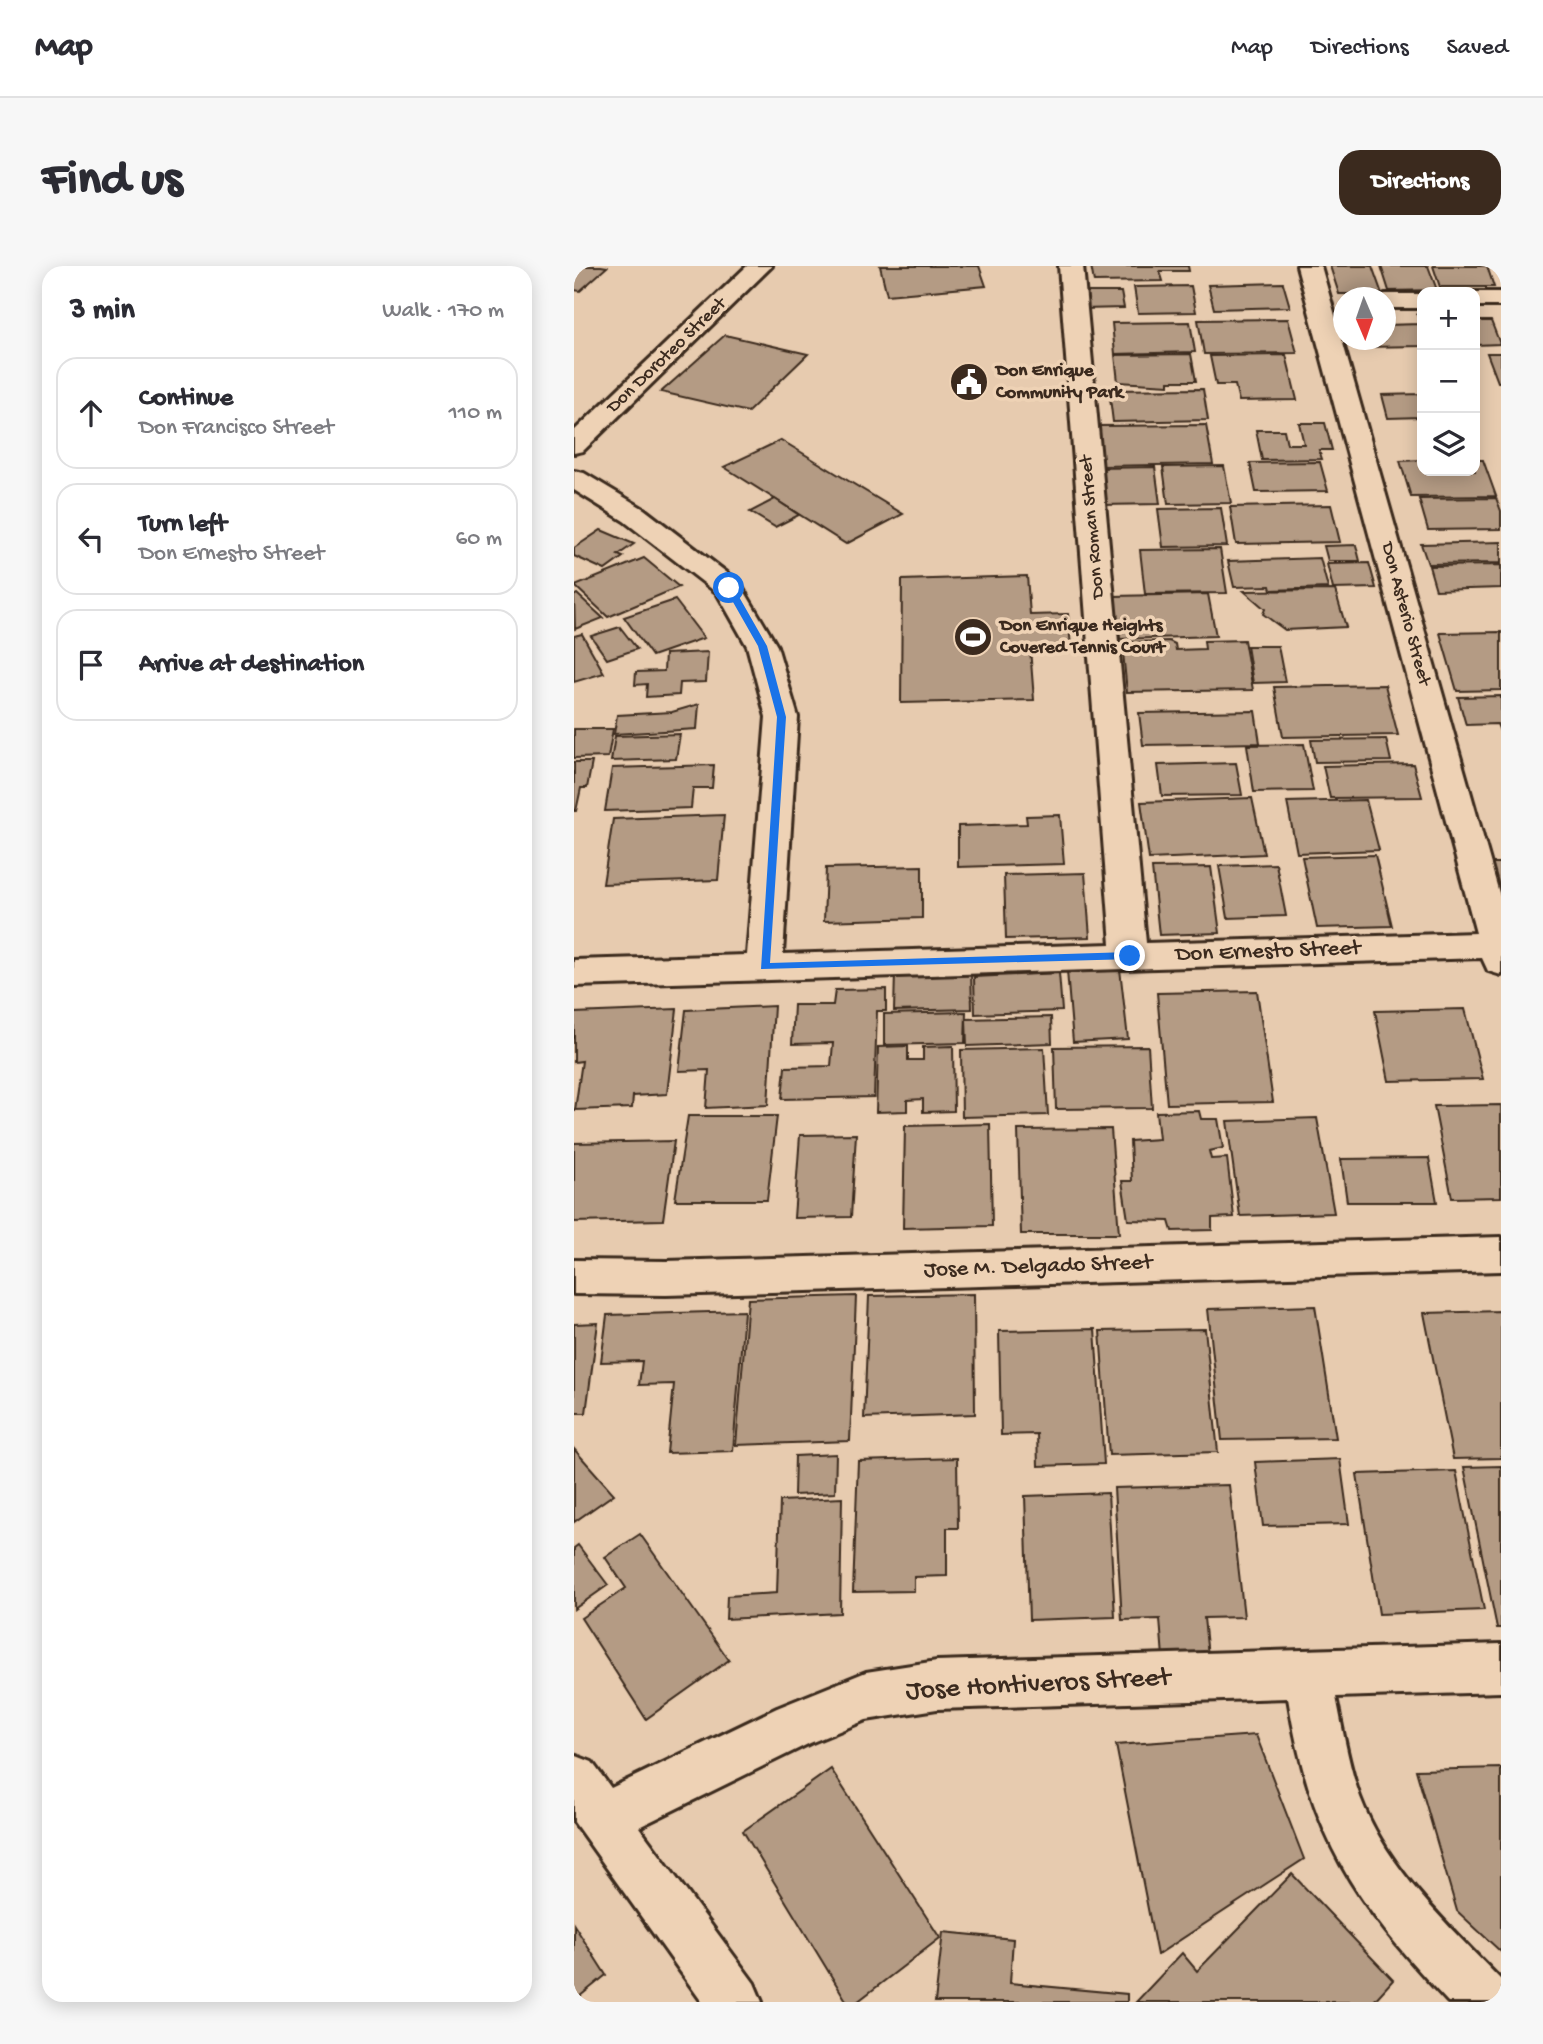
<!DOCTYPE html>
<html lang="en">
<head>
<meta charset="utf-8">
<style>
  :root { --surface:#fff; --page:#f7f7f7; --text:#2b2b33; --muted:#7c7c81; --line:#e1e1e2; --accent:#3b2a1e }
  body { margin:0; font-family:"Gochi Hand",sans-serif; background:var(--page); color:var(--text) }
  .controls { position:absolute; right:21px; top:21px; display:grid; overflow:hidden; border-radius:14px; box-shadow:0 4px 18px #0003 }
  .controls button { width:63px; height:63px; display:grid; place-items:center; padding:0; border:0; border-bottom:2px solid var(--line); background:var(--surface); color:var(--text); font:35px sans-serif }
  .compass { position:absolute; left:759px; top:21px; width:63px; height:63px; border-radius:50%; background:var(--surface); box-shadow:0 4px 18px #0003; rotate:178deg }
  .stop { position:absolute; width:21px; height:21px; margin:-16px; border:5px solid #1a73e8; border-radius:50%; background:#fff }
  .stop.end { background:#1a73e8; border-color:#fff; box-shadow:0 2px 7px #0008 }
  .list { margin:0; padding:0; list-style:none }
  h2 { display:flex; justify-content:space-between; align-items:center; height:91px; margin:0; padding:0 28px; font-size:30px }
  h2 small { font-size:23px; font-weight:400; color:var(--muted) }
  .list li { display:grid; grid-template-columns:46px 1fr auto; gap:21px; align-items:center; box-sizing:border-box; height:112px; margin:0 14px 14px; padding:0 14px; border:2px solid var(--line); border-radius:21px }
  .list b { display:block; font-size:26px; white-space:nowrap }
  .list p { margin:0; font-size:23px; white-space:nowrap; color:var(--muted) }
  .list em { font-size:23px; font-style:normal; color:var(--muted) }
  .icon { flex:none; width:38px; height:38px; fill:none; stroke:currentColor; stroke-width:2; stroke-linecap:round; stroke-linejoin:round }
  .map { position:relative; flex:none; width:927px; height:1736px; overflow:hidden; border-radius:21px }
  header { display:flex; align-items:center; gap:42px; box-sizing:border-box; height:98px; padding:0 35px; background:var(--surface); border-bottom:2px solid var(--line) }
  header strong { font-size:33px }
  nav { display:flex; gap:38px; margin-inline-start:auto; font-size:24px }
  .intro { display:flex; align-items:center; justify-content:space-between; box-sizing:border-box; height:168px; padding:0 42px }
  h1 { margin:0; font-size:49px }
  .button { padding:18px 32px; border-radius:21px; background:var(--accent); color:#fff; font-size:24px; font-weight:700 }
  main { display:flex; gap:42px; padding:0 42px }
  aside { flex:1; background:var(--surface); border-radius:21px; box-shadow:0 4px 18px #0003 }
  .map>svg:first-child { display:block }
  .building { fill:#b49b84; stroke:#3b2a1e; stroke-width:2 }
  .lines { fill:none; stroke-linecap:round; stroke-linejoin:round }
  .street-casing { stroke:#3b2a1e; stroke-width:6 }
  .street { fill:#eed2b5; fill-rule:evenodd }
  .route { fill:#1a73e8 }
  .labels { text-anchor:middle; dominant-baseline:central; stroke-width:7; stroke-linejoin:round; paint-order:stroke }
  .far-street-label { font-size:19px; fill:#3b2a1e; stroke:#eed2b5 }
  .far-poi-label { font-size:19px; font-weight:bold; fill:#3b2a1e; stroke:#eed2b5; text-anchor:start }
  .street-label { font-size:23px; fill:#3b2a1e; stroke:#eed2b5 }
  .near-street-label { font-size:28px; fill:#3b2a1e; stroke:#eed2b5 }
</style>
</head>
<body>
<header>
<strong>Map</strong>
<nav><a>Map</a><a>Directions</a><a>Saved</a></nav>
</header>
<div class="intro"><h1>Find us</h1><a class="button">Directions</a></div>
<main>
<aside>
<h2>3 min<small>Walk · 170 m</small></h2>
<ul class="list">
<li><svg class="icon" aria-label="ahead" viewBox="0 0 24 24"><path d="M12 20V5M6 11l6-6 6 6"/></svg><div><b>Continue</b><p>Don Francisco Street</p></div><em>110 m</em></li>
<li><svg class="icon" aria-label="left" viewBox="0 0 24 24"><path d="M17 20v-9H6M10 6l-5 5 5 5"/></svg><div><b>Turn left</b><p>Don Ernesto Street</p></div><em>60 m</em></li>
<li><svg class="icon" aria-label="arrive" viewBox="0 0 24 24"><path d="M6 21V4h12l-3 4 3 4H6"/></svg><div><b>Arrive at destination</b></div></li>
</ul>
</aside>
<div class="map">
<svg width="927" height="1736" viewBox="0 0 927 1736">
  <rect width="100%" height="100%" fill="#e7cbaf"/>
  <filter id="ink" filterUnits="userSpaceOnUse"><feTurbulence type="fractalNoise" baseFrequency=".0143" numOctaves="2"/><feDisplacementMap in="SourceGraphic" scale="14" xChannelSelector="R" yChannelSelector="G"/><feConvolveMatrix kernelMatrix="1 2 1 2 8 2 1 2 1" color-interpolation-filters="sRGB"/></filter>
  <g filter="url(#ink)">
    <g class="building">
      <path d="M0,0H27L33,1L6,25L0,24Z"/>
      <path d="M306,0H405L412,20L313,29Z"/>
      <path d="M517,0H614L615,5H586L589,15L520,16Z"/>
      <path d="M756,0H798L808,28H765Z"/>
      <path d="M807,0H854L863,24L815,25Z"/>
      <path d="M859,0H913L920,21H866Z"/>
      <path d="M709,17L716,41L640,43L634,19Z"/>
      <path d="M617,20L622,46L564,47L560,21Z"/>
      <path d="M507,26H547L550,42L508,43Z"/>
      <path d="M843,48H848V80L790,81L788,74H811V59L846,58Z"/>
      <path d="M714,53L723,87L630,88L624,54Z"/>
      <path d="M901,55H917L926,78L901,79Z"/>
      <path d="M616,56L621,86L541,88L538,57Z"/>
      <path d="M151,69L234,88L174,146L87,126Z"/>
      <path d="M913,87H927V116H924Z"/>
      <path d="M617,88L622,115H595V119L544,116L541,89Z"/>
      <path d="M712,89L723,134L665,135L661,119H642L636,90Z"/>
      <path d="M629,123L634,154L539,156L535,124Z"/>
      <path d="M848,128V151L814,152L808,129Z"/>
      <path d="M725,157H751L758,184H745L748,193L688,194L682,164H710L713,178H730Z"/>
      <path d="M632,159L639,198L528,200L525,160Z"/>
      <path d="M207,174L329,248L272,278L150,201Z"/>
      <path d="M848,194V205H901V194H909L922,230L837,231L826,195Z"/>
      <path d="M746,196L754,225L682,226L676,197Z"/>
      <path d="M650,200L657,237L594,238L589,201Z"/>
      <path d="M581,201L586,238L528,239L525,202Z"/>
      <path d="M922,232L927,245V263L854,264L845,233Z"/>
      <path d="M201,233L225,249L201,261L176,246Z"/>
      <path d="M757,239L766,276L662,278L656,241Z"/>
      <path d="M647,242L653,280L589,281L584,243Z"/>
      <path d="M27,264L60,278L44,289L49,291L31,304L0,290V282Z"/>
      <path d="M927,276V297L854,298L847,278Z"/>
      <path d="M782,279L786,295H754L750,280Z"/>
      <path d="M646,283L653,327L571,328L566,284Z"/>
      <path d="M70,292L105,321L34,351L1,320Z"/>
      <path d="M746,292L754,322L697,324L696,320L660,321L654,295Z"/>
      <path d="M795,297L802,322L759,323L753,298Z"/>
      <path d="M927,299V322L862,324L855,300Z"/>
      <path d="M453,310L456,349L494,348L497,381L456,382L460,434L327,437L328,314Z"/>
      <path d="M761,324L772,361L711,364L689,348L691,343L670,325Z"/>
      <path d="M3,328L29,352L1,363L0,330Z"/>
      <path d="M634,328L642,370L546,373L540,330Z"/>
      <path d="M101,334L130,372L78,390L50,351Z"/>
      <path d="M46,361L63,383L33,393L17,370Z"/>
      <path d="M927,366V424L883,425L866,367Z"/>
      <path d="M8,368L30,407L0,416V370Z"/>
      <path d="M670,374L679,424L553,426L548,376L595,375L601,378L602,384L631,383L630,375Z"/>
      <path d="M673,380H704L711,416L679,417Z"/>
      <path d="M134,386L132,416L106,417L105,429L72,431L73,418L61,419L62,406L90,405L91,388Z"/>
      <path d="M811,419L824,469L709,471L700,421Z"/>
      <path d="M927,430V468L923,458L892,459L884,431Z"/>
      <path d="M125,438L123,463L40,468L43,449L98,446Z"/>
      <path d="M681,445L686,477L569,479L565,447Z"/>
      <path d="M0,463H39L34,491L0,492Z"/>
      <path d="M106,468L102,493L37,495L41,470Z"/>
      <path d="M812,473L817,495L741,496L737,474Z"/>
      <path d="M730,478L739,525L680,526L673,479Z"/>
      <path d="M0,496H18L13,522H7L2,545H0Z"/>
      <path d="M662,497L668,529L588,530L584,499Z"/>
      <path d="M839,498L848,531L756,532L749,500Z"/>
      <path d="M140,499L138,522H119L117,542L31,545L38,502Z"/>
      <path d="M678,532L690,588L575,593L567,536Z"/>
      <path d="M792,534L805,584L723,587L713,536Z"/>
      <path d="M150,549L144,614L29,618L39,553Z"/>
      <path d="M486,549L490,598L384,601V560L453,558L452,550Z"/>
      <path d="M801,589L818,660L743,662L728,591Z"/>
      <path d="M915,597H927V635Z"/>
      <path d="M702,598L712,650L654,652L645,600Z"/>
      <path d="M348,600V652L250,655L252,602Z"/>
      <path d="M637,601L646,667L585,669L578,602Z"/>
      <path d="M511,607L516,671L432,673L430,609Z"/>
      <path d="M546,703L554,773L499,776L493,705Z"/>
      <path d="M397,704L398,743L320,745L321,706Z"/>
      <path d="M485,707L488,745L401,748L400,711Z"/>
      <path d="M312,723V745H303L300,831L208,833L211,801L257,800L259,777L218,778L220,739H259L261,724Z"/>
      <path d="M683,725L699,836L593,838L583,727Z"/>
      <path d="M200,740L194,839L132,842L135,804L105,805L112,744Z"/>
      <path d="M103,743L93,828L59,830L58,842L1,844L8,795L0,796V747Z"/>
      <path d="M891,743L909,813L815,815L801,745Z"/>
      <path d="M392,746L391,777L310,779V748Z"/>
      <path d="M477,751L478,777L393,780L392,753Z"/>
      <path d="M334,780V794H349V781L379,780L380,845L349,846V833L333,834V845L302,846L304,781Z"/>
      <path d="M574,780L578,842L482,843L480,781Z"/>
      <path d="M470,782L474,849L388,851L387,784Z"/>
      <path d="M927,839V931L878,932L860,840Z"/>
      <path d="M625,845L627,853H644L649,882L635,885L637,893L653,892L660,951L638,952V964L598,965L595,955L554,954L548,915H558L556,875L585,873L582,846Z"/>
      <path d="M114,850H203L193,934H101Z"/>
      <path d="M743,852L760,947L666,950L653,855Z"/>
      <path d="M416,858L418,960L329,962L331,860Z"/>
      <path d="M537,863L545,968H447L444,864Z"/>
      <path d="M282,868L277,951L220,952L226,869Z"/>
      <path d="M100,875L89,954L0,956V877Z"/>
      <path d="M855,892L863,936H773L767,893Z"/>
      <path d="M400,1028L401,1148L290,1152L295,1030Z"/>
      <path d="M282,1030L276,1175L162,1179L174,1033Z"/>
      <path d="M741,1040L762,1172L648,1174L634,1043Z"/>
      <path d="M170,1045L159,1185L93,1187L100,1118L65,1119L68,1095L27,1096L33,1049Z"/>
      <path d="M927,1045V1192L879,1193L850,1047Z"/>
      <path d="M24,1057L12,1147H0V1058Z"/>
      <path d="M521,1063L530,1198L464,1200L463,1168L427,1169L425,1065Z"/>
      <path d="M631,1063L644,1186L535,1189L526,1065Z"/>
      <path d="M0,1183L40,1228L0,1256Z"/>
      <path d="M262,1188L261,1227L220,1229L221,1190Z"/>
      <path d="M383,1192L384,1262H373V1310L340,1311V1325L279,1326L284,1195Z"/>
      <path d="M766,1193L775,1258L689,1260L681,1196Z"/>
      <path d="M927,1200V1362H923L890,1201Z"/>
      <path d="M882,1205L910,1344L805,1348L783,1208Z"/>
      <path d="M655,1219L670,1351L630,1352L634,1390L589,1391L586,1353L548,1354L540,1222Z"/>
      <path d="M534,1227L541,1351L455,1354L451,1230Z"/>
      <path d="M268,1232L266,1347L152,1353L153,1330L203,1327L206,1235Z"/>
      <path d="M66,1268L155,1394L72,1453L7,1352L52,1322L31,1291Z"/>
      <path d="M4,1279L34,1319L0,1343V1282Z"/>
      <path d="M682,1469L730,1593L583,1689L542,1479Z"/>
      <path d="M927,1502V1686L883,1645L842,1504Z"/>
      <path d="M257,1503L366,1672L283,1736H273L169,1565Z"/>
      <path d="M718,1608L819,1714L799,1736H562L608,1687L623,1705Z"/>
      <path d="M0,1659L32,1709L0,1735Z"/>
      <path d="M369,1666L439,1673L436,1717L553,1728V1736H361Z"/>
    </g>
    <g class="lines">
      <defs>
        <g id="street">
          <path d="M173,0H198L9,185L0,187V165Z"/>
          <path d="M485,0H509L572,677L902,667L723,0H747L927,634V709L914,705L908,692L0,720V694L173,689L192,451L173,380L143,327L50,255L0,224V205L10,207L70,243L165,316L203,380L224,451L209,688L537,678Z"/>
          <path d="M900,26H927V40H901Z"/>
          <path d="M811,28H848V42H811V32H802Z"/>
          <path d="M927,971V1005L92,1029L0,1028V994L92,995Z"/>
          <path d="M927,1378V1426L762,1431C769,1464 774,1498 786,1531C813,1603 875,1660 927,1714V1736H874C779,1635 737,1571 714,1432L363,1443L292,1454L236,1477L65,1561L180,1717L188,1736H128L0,1556V1489L18,1496L37,1522L203,1442L292,1406L363,1395Z"/>
        </g>
      </defs>
      <use href="#street" class="street-casing"/>
      <use href="#street" class="street"/>
    </g>
  </g>
  <path class="route" d="M155,320L160,322L193,380L212,451L196,697L556,686L559,687V693L187,703L203,451L184,380L151,322Z"/>
  <defs>
    <symbol id="civic-disc" viewBox="-11 -11 22 22"><circle r="9.5" fill="#3b2a1e" stroke="#eed2b5"/><path d="M-.6-6.5H3V-4.5H.6V-3L4-1V1h2V6H-6V1h2V-1L-.6-3ZM-1.2 2.5V6h2.4V2.5Z" fill="#fff"/></symbol>
    <symbol id="stadium-disc" viewBox="-11 -11 22 22"><circle r="9.5" fill="#3b2a1e" stroke="#eed2b5"/><path d="M0-5a6.5 5 0 1 0 0 10a6.5 5 0 1 0 0-10ZM-3.5-1.8h7v3.6h-7Z" fill="#fff"/></symbol>
  </defs>
  <g fill-rule="evenodd">
    <use href="#civic-disc" x="373" y="94" width="44" height="44"/>
    <use href="#stadium-disc" x="377" y="349" width="44" height="44"/>
  </g>
  <g class="labels">
    <g class="far-street-label">
      <text transform="translate(93 90) rotate(-44)">Don Doroteo Street</text>
      <text transform="translate(519 261) rotate(-95)">Don Roman Street</text>
      <text transform="translate(831 348) rotate(75)">Don Asterio Street</text>
    </g>
    <g class="far-poi-label">
      <text x="422" y="105">Don Enrique<tspan x="422" dy="22">Community Park</tspan></text>
      <text x="426" y="360">Don Enrique Heights<tspan x="426" dy="22">Covered Tennis Court</tspan></text>
    </g>
    <g class="street-label">
      <text transform="translate(694 686) rotate(-2)">Don Ernesto Street</text>
      <text transform="translate(464 1001) rotate(-2)">Jose M. Delgado Street</text>
    </g>
    <g class="near-street-label">
      <text transform="translate(464 1419) rotate(-3)">Jose Hontiveros Street</text>
    </g>
  </g>
</svg>
<div class="controls">
<button>+</button>
<button>−</button>
<button><svg class="icon" aria-label="layers" viewBox="0 0 24 24"><path d="M12 4l9 5-9 5-9-5zM3 14l9 5 9-5"/></svg></button>
</div>
<svg class="compass" viewBox="-18 -18 36 36"><path d="M0-13l5 13h-10z" fill="#e53935"/><path d="M0 13l5-13h-10z" fill="#7c7c81"/></svg>
<div class="stop" style="left:155px;top:322px"></div>
<div class="stop end" style="left:556px;top:690px"></div>
</div>
</main>
</body>
</html>
